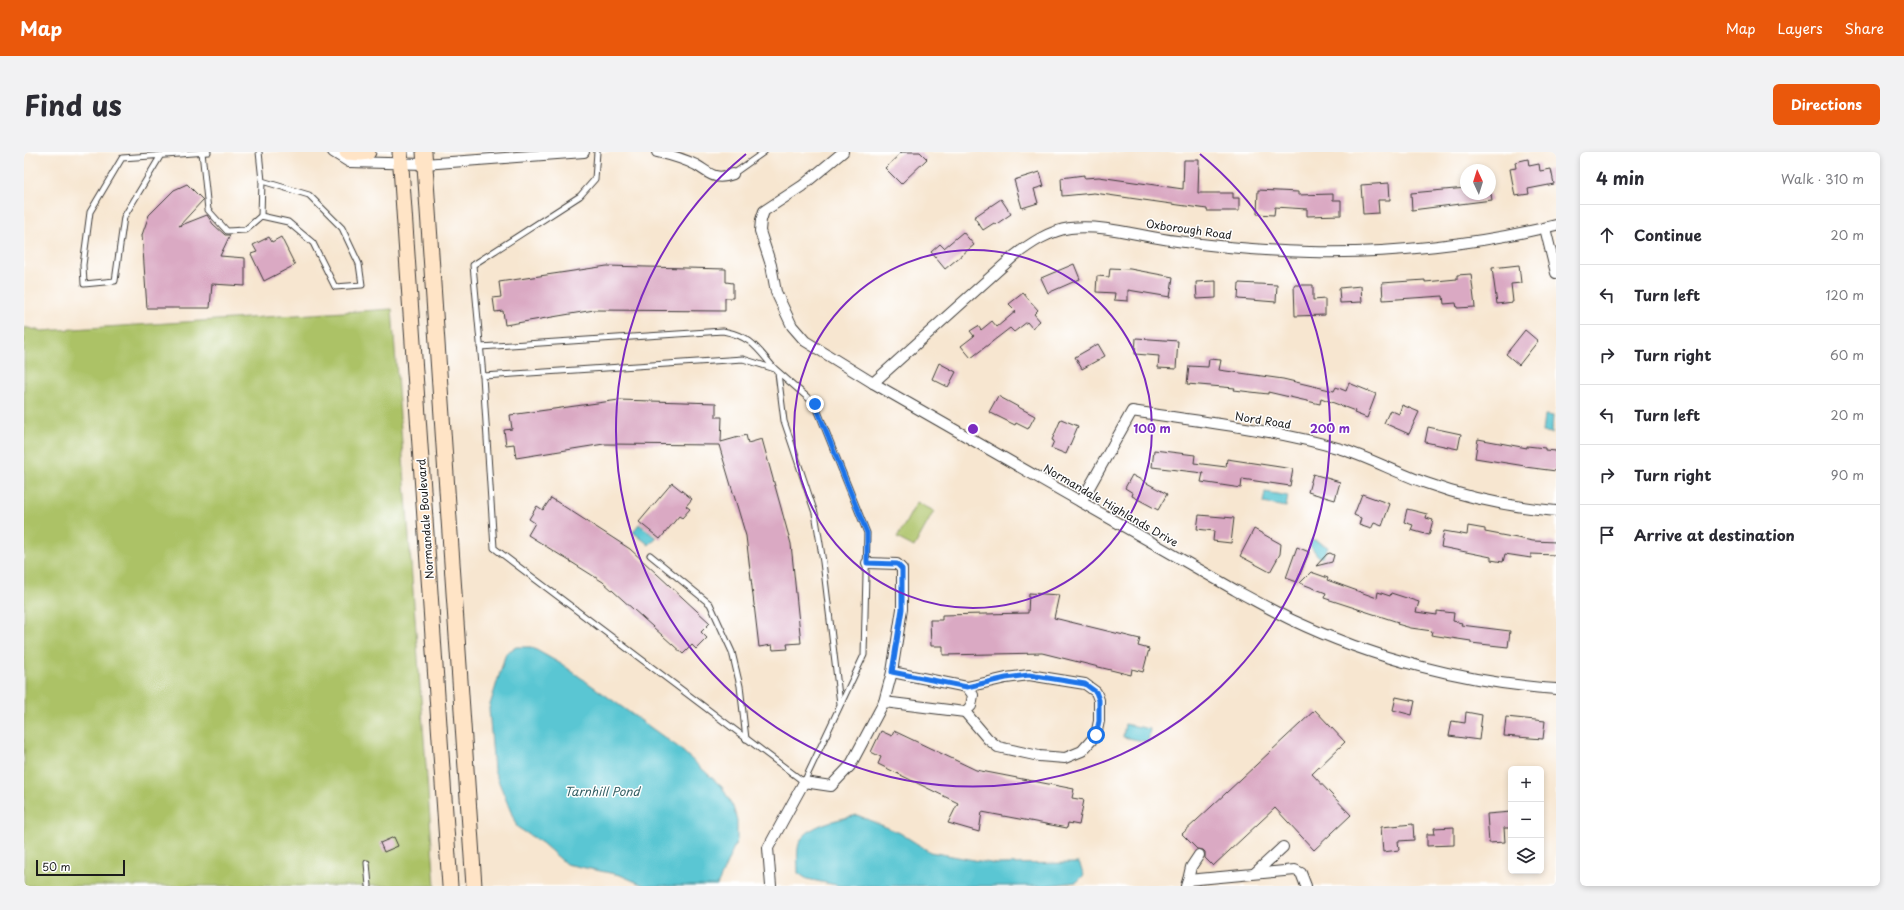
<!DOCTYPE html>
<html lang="en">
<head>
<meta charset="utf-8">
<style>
  :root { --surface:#fff; --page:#f2f2f3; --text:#2b2b33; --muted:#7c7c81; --line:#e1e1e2; --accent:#ea580c }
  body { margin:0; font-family:"Playpen Sans",sans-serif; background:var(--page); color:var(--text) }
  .controls { position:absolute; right:12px; bottom:12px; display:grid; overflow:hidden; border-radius:6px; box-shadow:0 2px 6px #0003 }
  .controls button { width:36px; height:36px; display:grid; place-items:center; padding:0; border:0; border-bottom:1px solid var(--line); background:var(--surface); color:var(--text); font:20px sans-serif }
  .compass { position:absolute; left:1436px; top:12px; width:36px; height:36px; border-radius:50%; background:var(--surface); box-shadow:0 2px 6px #0003; rotate:356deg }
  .scale { position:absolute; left:12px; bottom:10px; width:89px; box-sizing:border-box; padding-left:4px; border:2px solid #1c1c1c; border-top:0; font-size:11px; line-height:14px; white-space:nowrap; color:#1c1c1c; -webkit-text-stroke:3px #fff; paint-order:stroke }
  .stop { position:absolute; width:12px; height:12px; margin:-9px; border:3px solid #1a73e8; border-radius:50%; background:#fff }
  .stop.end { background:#1a73e8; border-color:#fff; box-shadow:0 1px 4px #0008 }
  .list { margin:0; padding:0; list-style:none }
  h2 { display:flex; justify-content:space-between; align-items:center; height:52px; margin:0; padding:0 16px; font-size:17px }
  h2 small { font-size:13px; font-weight:400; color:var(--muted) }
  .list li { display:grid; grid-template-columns:26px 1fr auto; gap:12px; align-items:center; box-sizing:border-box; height:60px; padding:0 16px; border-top:1px solid var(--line) }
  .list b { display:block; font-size:15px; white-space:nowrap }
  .list em { font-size:13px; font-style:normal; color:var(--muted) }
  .icon { flex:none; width:22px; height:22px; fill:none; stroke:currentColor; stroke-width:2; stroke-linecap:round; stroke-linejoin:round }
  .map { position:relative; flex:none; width:1532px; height:734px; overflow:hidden; border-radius:6px }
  header { display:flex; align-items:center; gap:24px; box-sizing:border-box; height:56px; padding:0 20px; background:var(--accent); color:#fff }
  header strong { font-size:19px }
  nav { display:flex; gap:22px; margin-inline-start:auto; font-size:14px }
  .intro { display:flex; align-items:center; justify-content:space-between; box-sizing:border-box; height:96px; padding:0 24px }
  h1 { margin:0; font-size:28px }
  .button { padding:10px 18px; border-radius:6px; background:var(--accent); color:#fff; font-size:14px; font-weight:700 }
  main { display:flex; gap:24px; padding:0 24px }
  aside { flex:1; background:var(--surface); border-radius:6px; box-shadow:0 2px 6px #0003 }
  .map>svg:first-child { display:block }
  .green { fill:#acc266; stroke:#646f41 }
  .water { fill:#5ac6d3; stroke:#3b7178 }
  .building { fill:#daa9c3 }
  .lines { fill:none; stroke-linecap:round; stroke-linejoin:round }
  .service-casing { stroke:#3d3a37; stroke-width:7 }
  .minor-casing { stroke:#3d3a37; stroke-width:12 }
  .secondary-casing { stroke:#3d3a37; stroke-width:17 }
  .service { stroke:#fff; stroke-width:5 }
  .minor { stroke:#fff; stroke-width:10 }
  .secondary { stroke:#ffe4c6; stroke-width:15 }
  .route { stroke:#1a73e8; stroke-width:5 }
  .ring { fill:none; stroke:#7b2cbf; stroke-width:2 }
  .labels { text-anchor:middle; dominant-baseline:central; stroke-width:3; stroke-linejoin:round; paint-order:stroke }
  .street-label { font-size:11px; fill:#1c1c1c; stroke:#fff }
  .water-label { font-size:12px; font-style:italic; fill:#356065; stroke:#fff }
  .centre { fill:#7b2cbf; stroke:#fff; stroke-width:2 }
  .ring-label { font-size:12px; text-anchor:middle; font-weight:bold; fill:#7b2cbf; stroke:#fff; stroke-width:3; stroke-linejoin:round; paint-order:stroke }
</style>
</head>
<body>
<header>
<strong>Map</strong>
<nav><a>Map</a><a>Layers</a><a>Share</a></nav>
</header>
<div class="intro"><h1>Find us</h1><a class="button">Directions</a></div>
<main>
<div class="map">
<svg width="1532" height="734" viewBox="0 0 1532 734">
  <rect width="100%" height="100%" fill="#fff"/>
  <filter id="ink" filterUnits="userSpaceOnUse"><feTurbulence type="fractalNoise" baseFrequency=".025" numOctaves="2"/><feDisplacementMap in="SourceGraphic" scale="8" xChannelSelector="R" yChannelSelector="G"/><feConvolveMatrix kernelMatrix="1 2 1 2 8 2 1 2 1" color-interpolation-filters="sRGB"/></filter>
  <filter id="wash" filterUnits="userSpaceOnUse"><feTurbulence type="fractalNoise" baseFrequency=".012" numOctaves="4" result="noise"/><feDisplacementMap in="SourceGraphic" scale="16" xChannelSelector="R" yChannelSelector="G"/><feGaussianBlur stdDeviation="0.9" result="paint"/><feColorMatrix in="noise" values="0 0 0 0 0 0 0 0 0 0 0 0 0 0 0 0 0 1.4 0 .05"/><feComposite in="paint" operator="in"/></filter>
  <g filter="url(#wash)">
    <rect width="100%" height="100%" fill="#f7e6d0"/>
    <g class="green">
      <path d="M368,157L411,734H0V175L17,179Z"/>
      <path d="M893,350L910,359L890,395L873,386Z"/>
    </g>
    <g class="water">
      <path d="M1521,263L1529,264L1528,281L1519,280Z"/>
      <path d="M1241,340L1264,344L1262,355L1239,351Z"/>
      <path d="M615,372L632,386L625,393L609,380Z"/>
      <path d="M1287,388H1291L1304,395L1298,406L1295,405L1286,394Z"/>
      <path d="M492,495H507L539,513L654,595L698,635L709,655L713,668V688L693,734H621L596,723L542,712L518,691L493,675L470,618L465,556L482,501Z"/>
      <path d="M1101,572L1126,577L1124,590L1099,585Z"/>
      <path d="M833,663L876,681L906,700L972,712L1055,711L1060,723L1053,730L1019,734H817L783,727L774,721C774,712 772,697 776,689C787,671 815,668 833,663Z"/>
    </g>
    <g id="blocks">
      <g class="building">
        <path d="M878,0H896L903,7L877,32L861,16Z"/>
        <path d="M1504,7L1505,14L1515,12L1516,19L1527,17L1530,32L1504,37L1505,42L1491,44L1486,17L1492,16L1491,10Z"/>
        <path d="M1160,8H1175L1174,41H1209V46H1215V59H1183V57L1070,41L1038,44L1037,26L1060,23V26L1075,25L1159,37Z"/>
        <path d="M1016,20L1020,34L1010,37L1014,51L998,56L990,28Z"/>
        <path d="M1365,31L1366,48H1354L1355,61L1339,62L1337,33Z"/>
        <path d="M163,32L179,48L155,74L183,63L189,72L201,83H206L196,104L221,106V134L188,132L186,156H123L118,83L125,63L150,38Z"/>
        <path d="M1442,36V42H1467L1468,48L1388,58L1387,41Z"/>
        <path d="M1234,38L1274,40V43L1309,42V48H1317V63L1283,64V57L1251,55L1250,63L1233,62Z"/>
        <path d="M977,47L987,62L971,73L970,71L959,78L950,65Z"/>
        <path d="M939,80L950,93L921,117L907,100L916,92L920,96Z"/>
        <path d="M245,85L248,90L257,85L271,113L240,129L227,102L233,100L229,93Z"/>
        <path d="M1050,112L1056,127L1024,141L1017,126Z"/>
        <path d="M1495,113L1497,131L1487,132L1489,150L1473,152L1468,116Z"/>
        <path d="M583,114L702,117V130L709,131V146H701V159L570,158L481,173L479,159L471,160L469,146L477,145L475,130Z"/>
        <path d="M1086,116L1106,117L1149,125L1146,145L1104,138V149L1090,148L1091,141L1072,140L1073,124L1085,125Z"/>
        <path d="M1447,122L1451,155L1433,156L1432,151L1420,152L1419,144L1359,148L1358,131L1401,128V130L1433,127V123Z"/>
        <path d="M1192,129V146L1173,147L1172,130Z"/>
        <path d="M1215,131L1253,133L1252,150L1214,147Z"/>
        <path d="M1270,133H1289V148L1301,147V163L1271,164Z"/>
        <path d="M1337,134L1338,150L1316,151L1315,136Z"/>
        <path d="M999,141L1014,158L1010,162L1016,169L1008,176L1003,170L990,180L986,176L947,206L937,194L950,184L946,179L954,174L957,178L968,169L973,175L992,159L985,152Z"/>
        <path d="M1501,178L1514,189L1495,213L1482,202Z"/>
        <path d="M1112,186L1154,189L1152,217L1134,216L1135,204L1111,202Z"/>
        <path d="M1074,192L1081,204L1058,217L1051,205Z"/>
        <path d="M1185,207L1197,208L1195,218L1259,227L1310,239L1312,235L1322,239L1325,231L1352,242L1343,266L1330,261L1331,259L1297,246L1296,252L1244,240V242L1210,238L1211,236L1163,232L1165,214L1184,215Z"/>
        <path d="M915,211L932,220L924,235L908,227Z"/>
        <path d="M974,244L1011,264L1004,277L992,271L991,273L965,260Z"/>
        <path d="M595,248L692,251V265H698L697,290L722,283L724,291L738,287L767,392L777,491L763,492L764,497L749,498L748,493L735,495L722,384L695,293L580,292L492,306L490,292L482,293L480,278L488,277L486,263Z"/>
        <path d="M1378,253L1395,260L1385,282L1360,271L1366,258L1375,262Z"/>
        <path d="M1037,267L1054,274L1042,302L1027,296L1030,289L1028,288Z"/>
        <path d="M1404,275L1437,282L1434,297L1401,290Z"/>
        <path d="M1454,287L1503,296V294L1521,296V298L1532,299V319L1501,315V314L1451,306Z"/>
        <path d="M1130,298L1171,303L1170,311L1202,315L1203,307L1269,317L1266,334L1218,327L1217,336L1177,330L1179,321L1128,315Z"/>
        <path d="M1289,322L1316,330L1311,348L1284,340Z"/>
        <path d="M1108,323L1143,342L1134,358L1108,344L1109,341L1101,336Z"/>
        <path d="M648,331L668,347L662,354L666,357L658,366L655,364L636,387L615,370Z"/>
        <path d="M1338,342L1366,352L1358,374L1350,371L1347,377L1335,373L1337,366L1330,363Z"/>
        <path d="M527,346L606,397L686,471L677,480L683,486L672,497L668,493L659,502L579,430L504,383L511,371L505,367L513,354L519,358Z"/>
        <path d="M1383,357L1403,362L1402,366L1409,368L1405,383L1387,378L1389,373L1380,370Z"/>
        <path d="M1175,363L1210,366L1207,391L1189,389L1190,379L1173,377Z"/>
        <path d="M1444,374L1461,377V380L1509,389L1532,390V403L1507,402V406L1481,402L1479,410L1467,408V405L1417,395L1420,379L1443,383Z"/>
        <path d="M1230,377L1257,392L1256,402L1246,420L1216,404Z"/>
        <path d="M1273,395L1285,400L1273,430L1262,426Z"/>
        <path d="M1306,401L1310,403L1308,410L1292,414L1303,402Z"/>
        <path d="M1287,420L1304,426L1303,428L1353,446L1354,440L1366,444L1367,441L1395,450L1392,460L1413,463V459L1430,461L1429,469L1438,471L1437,473L1486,479L1484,495L1447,491V489L1407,483L1408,479L1387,476L1373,472L1374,470L1300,446L1302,441L1276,431Z"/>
        <path d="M1005,441L1035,443L1030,466L1116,487L1114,494L1125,497L1119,520L1108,517L1107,523L1018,501L919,503V494H907L906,468H918V463L1004,461Z"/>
        <path d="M1372,545L1391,549L1388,563L1369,558Z"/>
        <path d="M1291,558L1321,590L1288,622L1327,663L1290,698L1251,656L1189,714L1181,706V700L1179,698L1173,697L1158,682Z"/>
        <path d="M1442,560L1458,563L1455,588L1425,584L1428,569L1441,571Z"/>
        <path d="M1482,565L1521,569L1519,587L1480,584Z"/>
        <path d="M857,579L868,584L870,579L952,618L1050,637L1048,646L1060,648L1055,673L1044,671L1043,676L958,660L955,680L924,671L934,651L854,612L857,605L847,600Z"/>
        <path d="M1487,660V676H1480L1481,690L1465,691L1463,662Z"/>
        <path d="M1389,672L1390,688L1374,689L1375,698L1359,700L1357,675Z"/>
        <path d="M1430,675V693L1403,694V682H1411L1410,676Z"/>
        <path d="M370,685L374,694L360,700L356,691Z"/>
      </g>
    </g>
  </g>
  <g filter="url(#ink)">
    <use href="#blocks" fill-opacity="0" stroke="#3d3a37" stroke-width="1"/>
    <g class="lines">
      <defs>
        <g id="service">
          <path d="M178,0L184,58L203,79L221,78L237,64L264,70L289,91L311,135L338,133L335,112L318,76L285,43L238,29L235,0"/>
          <path d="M137,3L100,65L91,129L60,132L59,113L66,60L98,6L184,0"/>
          <path d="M709,22L740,0"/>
          <path d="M237,64L238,29"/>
          <path d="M456,195L699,179C728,185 732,195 750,216"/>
          <path d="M719,207L751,217L791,252L843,381L840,503L780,630L470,396L459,224Z"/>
          <path d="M754,221L760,269L791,361L799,410L816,552"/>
          <path d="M459,224L449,113L556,44L571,27L573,0"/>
          <path d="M626,403L686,452L708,500L716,534L722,587"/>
          <path d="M343,711L345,734"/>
        </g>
        <g id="minor">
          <path d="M309,0L325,10L400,12L560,0"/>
          <path d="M633,0C646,3 660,7 672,13C686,21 690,29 709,22"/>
          <path d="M819,0L778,34L740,59L737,68L736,79L747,113L752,140L768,174L781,189L849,231L1211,438C1230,448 1249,459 1268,468C1347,506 1444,531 1532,537"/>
          <path d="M1521,76L1532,121"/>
          <path d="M849,231L990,104C1006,92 1024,79 1046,76C1083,72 1117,85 1153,89C1197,95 1242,99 1286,100C1365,102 1456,92 1532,73"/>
          <path d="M1057,350L1108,259C1177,270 1250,277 1317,297C1346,306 1373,321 1402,331C1443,346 1488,355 1532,359"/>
          <path d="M860,550L868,520"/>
          <path d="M941,560L964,587L974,595L1015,604L1041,606L1058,599L1072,583L1075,569V548L1072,540L1061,532L1005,523L982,526L943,535"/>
          <path d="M1231,721L1259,695"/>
          <path d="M1164,728L1167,715L1175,703"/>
          <path d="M747,734L744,696L780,630L807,634L826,614L860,550L941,560L947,554L949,543L943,535L868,520L878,457V417L873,412L843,411"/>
          <path d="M1162,734L1164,728L1271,718L1277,721L1282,734"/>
        </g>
        <g id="secondary">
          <path d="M323,0L337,1L344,0"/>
          <path d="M376,0L426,734"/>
          <path d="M400,0L450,734"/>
        </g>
      </defs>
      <use href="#service" class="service-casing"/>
      <use href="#minor" class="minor-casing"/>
      <use href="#secondary" class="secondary-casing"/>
      <use href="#service" class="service"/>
      <use href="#minor" class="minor"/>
      <use href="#secondary" class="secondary"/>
    </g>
  </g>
  <g class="lines" filter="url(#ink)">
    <path class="route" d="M791,252L843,381V411L873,412L878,417V457L868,520L943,535L982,526L1005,523L1061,532L1072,540L1075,548V569L1072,583"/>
  </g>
  <g class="ring">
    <circle cx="949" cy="277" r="179"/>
    <path d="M1176 2A357 357 0 1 1 722 2"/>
  </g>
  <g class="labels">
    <g class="street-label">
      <text transform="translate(1165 77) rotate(8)">Oxborough Road</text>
      <text transform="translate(1239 268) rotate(9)">Nord Road</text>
      <text transform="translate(1087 353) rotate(30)">Normandale Highlands Drive</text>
      <text transform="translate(401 367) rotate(-94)">Normandale Boulevard</text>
    </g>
    <g class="water-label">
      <text x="578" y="639">Tarnhill Pond</text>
    </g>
  </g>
  <circle cx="949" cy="277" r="6" class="centre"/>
  <g class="ring-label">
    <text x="1128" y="281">100 m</text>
    <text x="1306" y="281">200 m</text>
  </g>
</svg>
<div class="controls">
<button>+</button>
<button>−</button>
<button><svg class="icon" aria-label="layers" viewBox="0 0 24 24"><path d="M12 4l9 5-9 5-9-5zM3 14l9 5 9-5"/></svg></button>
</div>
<svg class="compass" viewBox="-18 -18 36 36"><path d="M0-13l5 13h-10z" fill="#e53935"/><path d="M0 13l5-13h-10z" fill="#7c7c81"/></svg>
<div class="scale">50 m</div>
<div class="stop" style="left:1072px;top:583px"></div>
<div class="stop end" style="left:791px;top:252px"></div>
</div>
<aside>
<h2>4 min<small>Walk · 310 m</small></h2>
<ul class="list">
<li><svg class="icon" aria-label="ahead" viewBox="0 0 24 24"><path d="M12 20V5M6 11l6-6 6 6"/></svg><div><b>Continue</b></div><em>20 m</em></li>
<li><svg class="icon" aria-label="left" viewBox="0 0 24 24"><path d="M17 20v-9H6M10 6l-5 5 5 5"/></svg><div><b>Turn left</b></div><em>120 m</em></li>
<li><svg class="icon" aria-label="right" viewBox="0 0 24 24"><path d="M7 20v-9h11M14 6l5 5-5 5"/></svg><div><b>Turn right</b></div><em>60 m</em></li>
<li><svg class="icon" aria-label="left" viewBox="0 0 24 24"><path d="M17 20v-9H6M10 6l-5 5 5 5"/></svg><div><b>Turn left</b></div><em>20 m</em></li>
<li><svg class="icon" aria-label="right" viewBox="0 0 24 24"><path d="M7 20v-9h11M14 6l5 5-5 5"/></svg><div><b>Turn right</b></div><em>90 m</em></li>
<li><svg class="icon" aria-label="arrive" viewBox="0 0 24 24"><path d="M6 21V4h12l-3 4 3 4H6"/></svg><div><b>Arrive at destination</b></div></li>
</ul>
</aside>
</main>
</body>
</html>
